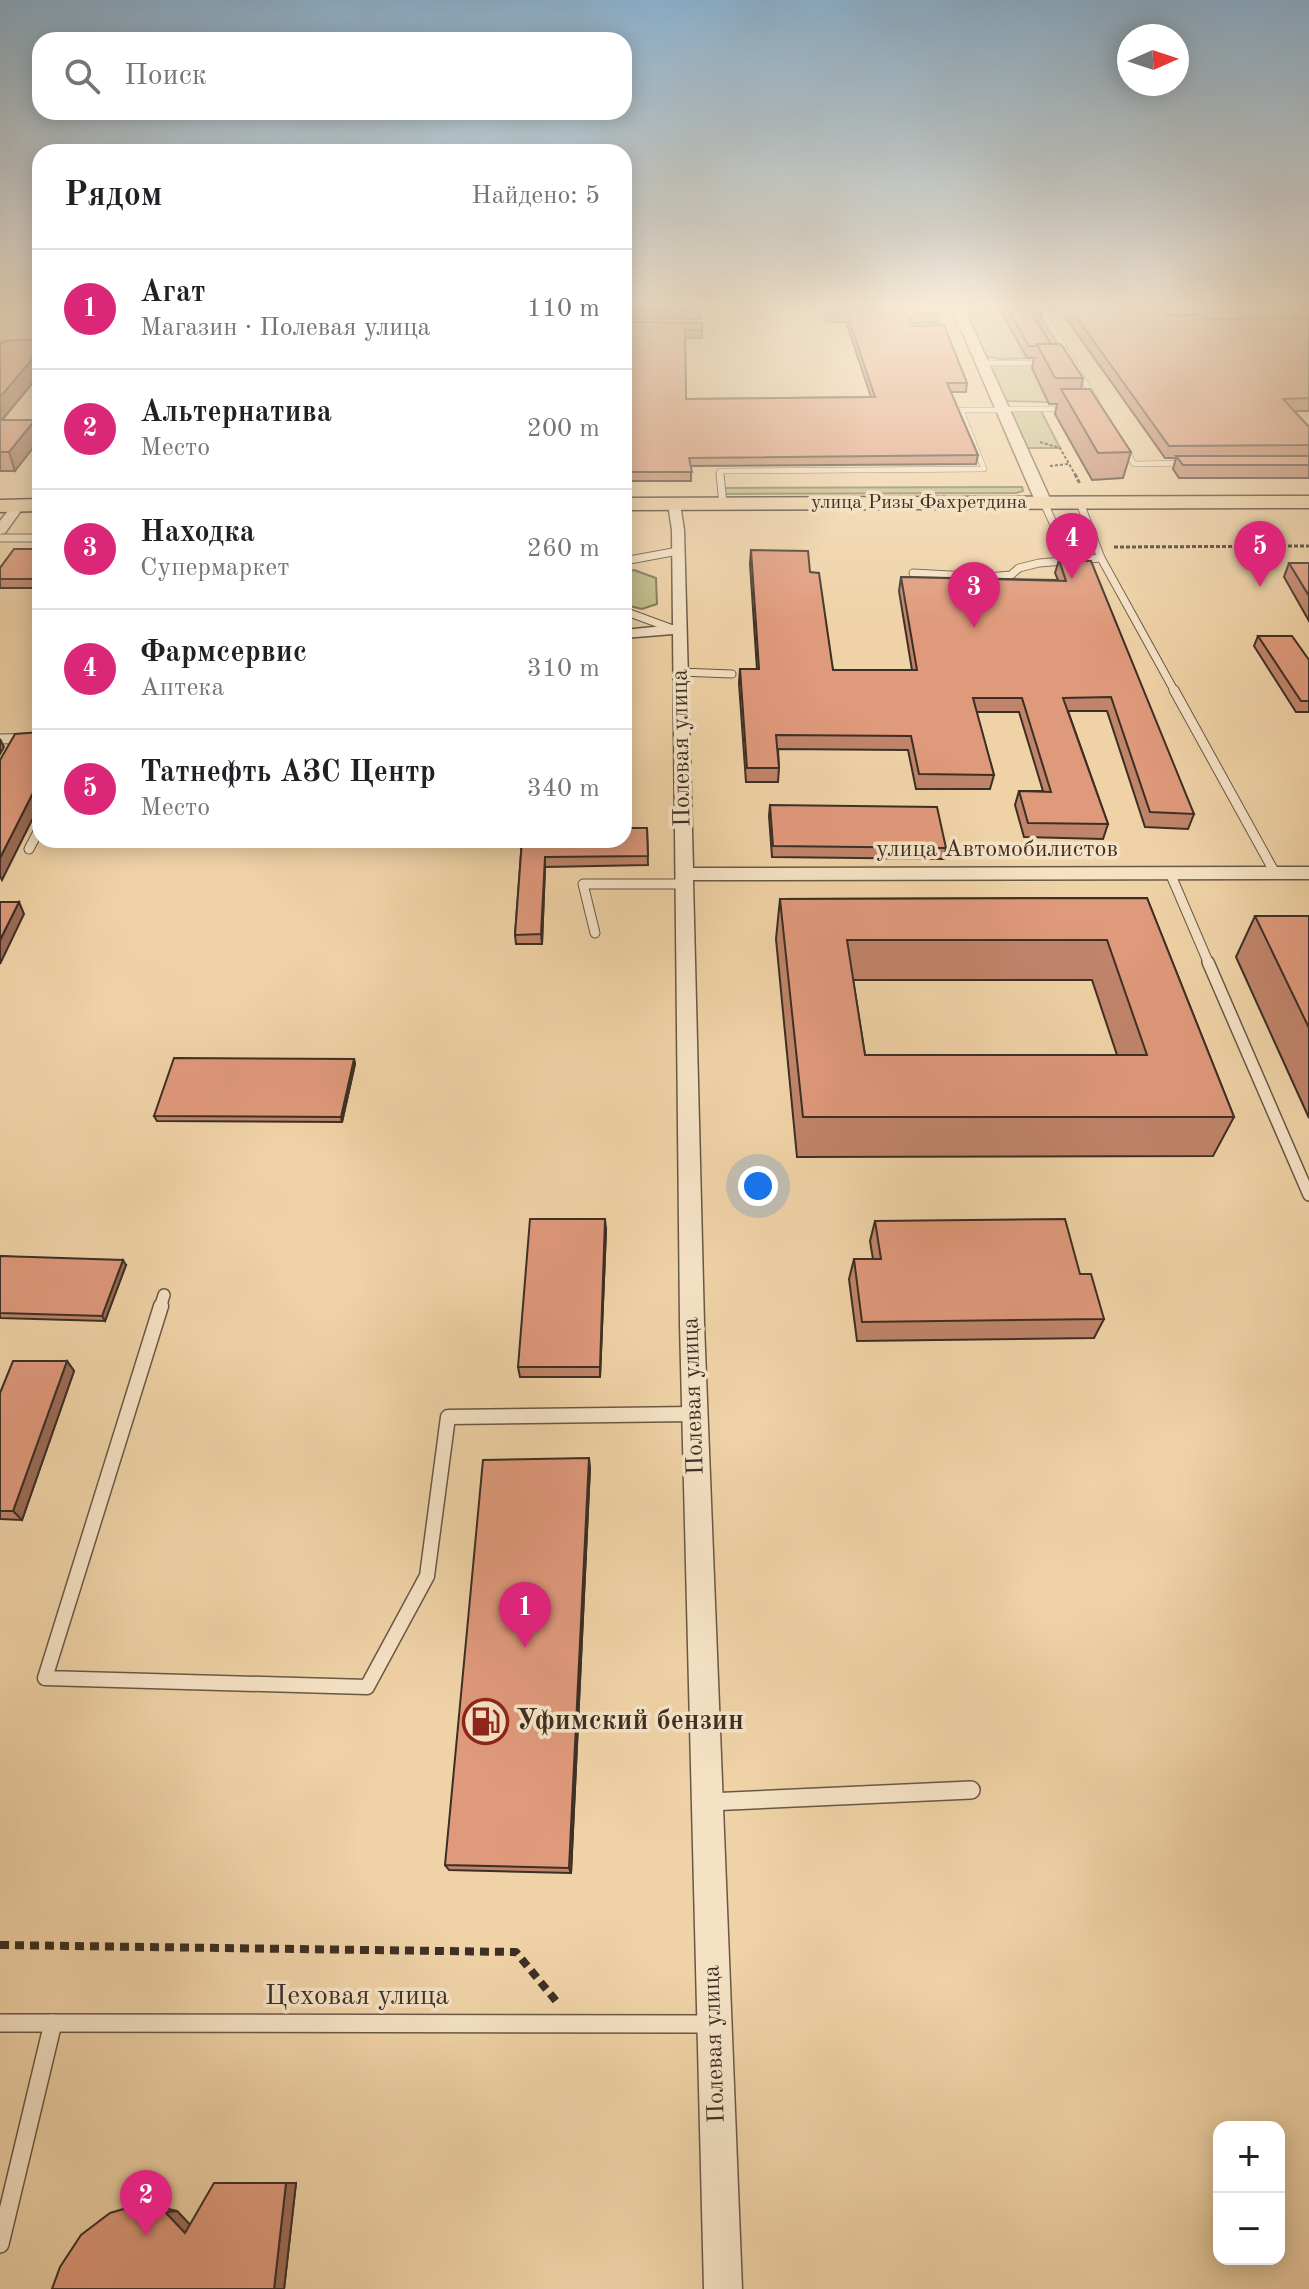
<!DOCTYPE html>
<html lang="ru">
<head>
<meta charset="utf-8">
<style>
  :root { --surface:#fff; --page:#f6f6f6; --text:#202124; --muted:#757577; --line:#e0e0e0; --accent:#db2777 }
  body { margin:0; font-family:"Old Standard TT",serif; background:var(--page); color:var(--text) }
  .controls { position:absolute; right:24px; bottom:24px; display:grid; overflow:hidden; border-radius:16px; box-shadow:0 4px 20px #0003 }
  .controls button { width:72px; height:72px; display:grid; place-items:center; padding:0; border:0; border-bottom:2px solid var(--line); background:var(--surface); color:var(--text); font:40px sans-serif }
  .compass { position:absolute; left:1117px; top:24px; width:72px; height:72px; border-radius:50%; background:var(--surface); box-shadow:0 4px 20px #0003; rotate:87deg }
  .you { position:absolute; left:758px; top:1186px; width:28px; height:28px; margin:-20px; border:6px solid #fff; border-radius:50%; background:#1a73e8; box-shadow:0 0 0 12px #1a73e833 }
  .badge { display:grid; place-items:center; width:52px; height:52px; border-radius:50%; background:var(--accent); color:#fff; font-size:26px; font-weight:700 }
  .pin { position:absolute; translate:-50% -66px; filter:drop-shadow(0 2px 4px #0008) }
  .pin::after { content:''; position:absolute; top:42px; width:28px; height:24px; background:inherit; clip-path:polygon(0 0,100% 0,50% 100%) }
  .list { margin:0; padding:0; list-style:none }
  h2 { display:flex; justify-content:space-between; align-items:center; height:104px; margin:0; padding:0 32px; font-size:34px }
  h2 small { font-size:26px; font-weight:400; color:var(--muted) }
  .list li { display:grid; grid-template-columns:52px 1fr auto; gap:24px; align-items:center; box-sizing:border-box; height:120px; padding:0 32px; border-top:2px solid var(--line) }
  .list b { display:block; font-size:30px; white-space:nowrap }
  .list p { margin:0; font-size:26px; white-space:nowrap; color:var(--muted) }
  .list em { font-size:26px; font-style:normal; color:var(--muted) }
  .icon { flex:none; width:44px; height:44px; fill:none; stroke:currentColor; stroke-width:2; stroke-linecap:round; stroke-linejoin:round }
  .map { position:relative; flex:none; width:1309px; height:2289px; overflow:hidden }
  .search { position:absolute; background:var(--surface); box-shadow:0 4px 20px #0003; left:32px; top:32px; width:600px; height:88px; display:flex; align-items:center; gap:20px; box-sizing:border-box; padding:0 28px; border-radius:24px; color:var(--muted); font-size:30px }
  .panel { position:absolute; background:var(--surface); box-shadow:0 4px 20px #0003; left:32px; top:144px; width:600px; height:704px; border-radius:24px }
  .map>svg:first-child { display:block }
  .green { fill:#bcbb85; stroke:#7c7555; stroke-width:2 }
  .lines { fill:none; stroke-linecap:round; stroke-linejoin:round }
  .service-far5-casing { stroke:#695845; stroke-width:6 }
  .service-far4-casing { stroke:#695845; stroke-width:9 }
  .service-far3-casing { stroke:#695845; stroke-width:11 }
  .service-far2-casing { stroke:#695845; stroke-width:14 }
  .service-far1-casing { stroke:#695845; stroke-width:17 }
  .service-casing { stroke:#695845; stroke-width:20 }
  .minor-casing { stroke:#695845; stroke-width:3 }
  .tertiary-casing { stroke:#695845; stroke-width:3 }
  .primary-casing { stroke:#3c2f25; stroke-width:3 }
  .path-far2 { stroke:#3c2f25; stroke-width:2; stroke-dasharray:3 2; stroke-linecap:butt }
  .path-far1 { stroke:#3c2f25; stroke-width:3; stroke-dasharray:4 2; stroke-linecap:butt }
  .path { stroke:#3c2f25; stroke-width:8; stroke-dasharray:9 6; stroke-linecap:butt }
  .service-far5 { stroke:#f5e2c5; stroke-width:5 }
  .service-far4 { stroke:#f5e2c5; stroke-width:7 }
  .service-far3 { stroke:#f5e2c5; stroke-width:9 }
  .service-far2 { stroke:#f5e2c5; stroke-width:11 }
  .service-far1 { stroke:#f5e2c5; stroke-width:14 }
  .service { stroke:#f5e2c5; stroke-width:17 }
  .minor { fill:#f5e2c5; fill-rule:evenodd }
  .tertiary { fill:#f5e2c5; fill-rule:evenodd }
  .primary { fill:#efd2a6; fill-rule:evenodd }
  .wall { fill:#c0846a; stroke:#3c2f25; stroke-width:2; fill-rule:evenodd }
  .shaded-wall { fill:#9c6b56; stroke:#3c2f25; stroke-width:2 }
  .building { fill:#df997b; stroke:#3c2f25; stroke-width:2; fill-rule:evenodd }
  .labels { text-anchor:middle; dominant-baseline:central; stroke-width:7; stroke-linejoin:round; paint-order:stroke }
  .far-street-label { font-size:20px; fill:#3c2f25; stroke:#f5e2c5 }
  .street-label { font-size:24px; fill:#3c2f25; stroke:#f5e2c5 }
  .near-poi-label { font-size:28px; font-weight:bold; fill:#3c2f25; stroke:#f5e2c5; text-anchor:start }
  .near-street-label { font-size:28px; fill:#3c2f25; stroke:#f5e2c5 }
</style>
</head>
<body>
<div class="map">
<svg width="1309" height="2289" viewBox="0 0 1309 2289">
  <rect width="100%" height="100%" fill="#efd2a6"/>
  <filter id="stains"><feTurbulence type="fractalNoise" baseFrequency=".0025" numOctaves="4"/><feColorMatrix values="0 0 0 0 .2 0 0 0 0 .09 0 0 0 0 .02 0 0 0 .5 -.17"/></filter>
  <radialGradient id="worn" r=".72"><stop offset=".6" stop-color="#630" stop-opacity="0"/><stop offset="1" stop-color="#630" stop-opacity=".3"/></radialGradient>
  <g class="green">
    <path d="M960,304H1032L1065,357L1000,359L985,356Z"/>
    <path d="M1049,364L1080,403L1006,401L989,365Z"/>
    <path d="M1010,409H1040L1060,448H1027Z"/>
    <path d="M1022,487L1023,491L1016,493L722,494L721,488Z"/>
    <path d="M634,570L656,578L657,604L642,609L625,605L624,573Z"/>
  </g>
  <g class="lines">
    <defs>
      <g id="service-far5">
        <path d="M38,304L31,312H40"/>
        <path d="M1038,304L1096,400"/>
        <path d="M1275,304L1290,320H1278"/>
        <path d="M689,325H709L710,332"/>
        <path d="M931,327H967"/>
        <path d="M982,363H1045"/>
        <path d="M1003,409H1069"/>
        <path d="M1123,445L1134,464L1188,463"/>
        <path d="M720,476V471L984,469L961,410H1004"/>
      </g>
      <g id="service-far4">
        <path d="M720,474L723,504"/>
        <path d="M1044,503L1060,538"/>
        <path d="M1080,503L1101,558L1175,692"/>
        <path d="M0,538H40"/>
        <path d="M624,561L678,551"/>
        <path d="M913,573L987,577L1011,575L1019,568L1039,563L1101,558"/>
        <path d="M624,611L673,629"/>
        <path d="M680,672L732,674"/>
      </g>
      <g id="service-far3">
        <path d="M1174,690L1275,873"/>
        <path d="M0,739L40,738"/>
        <path d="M29,849L40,828"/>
        <path d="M1170,873L1209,964"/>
        <path d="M595,933L583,884H685"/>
      </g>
      <g id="service-far2">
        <path d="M1208,962L1309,1195"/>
        <path d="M160,1308L164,1295"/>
      </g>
      <path id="service-far1" d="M161,1306L45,1678L367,1687L427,1576L448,1417L694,1414"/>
      <g id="service">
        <path d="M708,1802L971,1790"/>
        <path d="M0,2023L710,2024"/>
        <path d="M0,2244L53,2023"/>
      </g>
      <g id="minor">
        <path d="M674,500L680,504L684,530L693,868L1309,867V879L693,880L704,1324L742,2289H704L680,1324L673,634L624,638V630L673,625L672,530L668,504Z"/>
        <path d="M15,502L25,505L5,533L0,534V521Z"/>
      </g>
      <path id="tertiary" d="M950,304H962L1052,503L1050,506L1044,508L1036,503Z"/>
      <g id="primary">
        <path d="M1309,496V508L624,510V498Z"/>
        <path d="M40,499V511L0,512V500Z"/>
      </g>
    </defs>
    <use href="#service-far5" class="service-far5-casing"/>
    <use href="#service-far4" class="service-far4-casing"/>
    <use href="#service-far3" class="service-far3-casing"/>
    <use href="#service-far2" class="service-far2-casing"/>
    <use href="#service-far1" class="service-far1-casing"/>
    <use href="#service" class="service-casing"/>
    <use href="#minor" class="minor-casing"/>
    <use href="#tertiary" class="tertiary-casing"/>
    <use href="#primary" class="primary-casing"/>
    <g class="path-far2">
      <path d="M1040,442L1060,448L1076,476"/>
      <path d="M1050,466L1068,464"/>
    </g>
    <g class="path-far1">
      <path d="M1075,474L1080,484"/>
      <path d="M1114,547L1309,546"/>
    </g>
    <path class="path" d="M0,1945L516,1952L556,2001"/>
    <use href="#service-far5" class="service-far5"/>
    <use href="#service-far4" class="service-far4"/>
    <use href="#service-far3" class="service-far3"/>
    <use href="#service-far2" class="service-far2"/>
    <use href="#service-far1" class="service-far1"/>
    <use href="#service" class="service"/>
    <use href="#minor" class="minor"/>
    <use href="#tertiary" class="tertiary"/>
    <use href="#primary" class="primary"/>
  </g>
  <g class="wall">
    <path d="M624,304H701V319L624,318Z"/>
    <path d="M822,304H935L939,314L938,322L912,323L911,324L967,383L966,392H950L978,455L976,464L691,466V481H624V322L702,323V338H685L686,399L871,397L846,322H827Z"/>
    <path d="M997,304H1041L1043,308L1041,319L1037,321L1051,344L1083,378L1081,389L1131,452L1123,478L1092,480L1055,414L1057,404H1049L1032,368L1034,358H1027Z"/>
    <path d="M1044,304H1160L1168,315L1208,319L1297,318L1283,304H1309V411H1294L1309,427V478H1179L1173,469L1176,458H1165L1058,307L1050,313Z"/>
    <path d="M0,344L40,350V374L2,420L15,471H0Z"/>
    <path d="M40,549V588H0V568Z"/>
    <path d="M751,550L810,572L833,670H912L899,591L901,577L1058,580L1055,573L1059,560L1194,814L1188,829L1145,827L1107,711H1068L1108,824L1103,839L1024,837L1015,805L1019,791H1043L1019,712H976L994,775L990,789H916L908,750L778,749L779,768L778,782H746L739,683L740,669H757L750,564Z"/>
    <path d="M1289,563H1309V621L1284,577Z"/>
    <path d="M1258,636L1309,660V712H1296L1254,646Z"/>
    <path d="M770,805L946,848L944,859L772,857L769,816Z"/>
    <path d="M647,828L648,865L545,867L542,944H516L515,935L522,840Z"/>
    <path d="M1147,898L1234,1117L1213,1156L797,1157L776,939L780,899ZM853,980H1092L1117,1055H865Z"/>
    <path d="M1255,916H1309V1118L1236,957Z"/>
    <path d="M354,1059L355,1064L342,1122L157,1121L154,1116Z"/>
    <path d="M875,1221L1080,1274L1104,1319L1094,1338L857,1341L849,1279L854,1259H873L870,1241Z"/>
    <path d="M606,1230L600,1377H520L518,1367Z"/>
    <path d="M0,1256L126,1265L105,1321L0,1318Z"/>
    <path d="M67,1361L74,1371L22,1520L0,1519V1393Z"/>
    <path d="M590,1467L571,1873L449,1870L445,1865Z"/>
    <path d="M296,2183L284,2289H52L137,2205H151L177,2211L190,2225Z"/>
  </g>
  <g class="shaded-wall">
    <path d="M1051,304H1059L1058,307L1050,313Z"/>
    <path d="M1043,308L1041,319L1030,326L1032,314Z"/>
    <path d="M40,350V374L0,422V397Z"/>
    <path d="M35,420L40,435V439L15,471L9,452Z"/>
    <path d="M0,739L4,747L0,754Z"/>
    <path d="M40,779V804L2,880L0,876V858Z"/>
    <path d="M545,857V867L542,944L541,934Z"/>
    <path d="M19,902L24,914L0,964V940Z"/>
    <path d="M354,1059L355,1064L342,1122L341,1117Z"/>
    <path d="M605,1219L606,1230L600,1377V1367Z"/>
    <path d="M123,1260L126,1265L105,1321L102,1316Z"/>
    <path d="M67,1361L74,1371L22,1520L13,1511Z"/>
    <path d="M589,1458L590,1467L571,1873L569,1868Z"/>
    <path d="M286,2183H296L284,2289H274Z"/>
    <path d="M177,2211L197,2232L185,2233L165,2212Z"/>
  </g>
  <g class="building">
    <path d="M624,304H701V312L624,311Z"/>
    <path d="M825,304H935L939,314L913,315L909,322L914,326L944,325L967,383H947L978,455L689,458L692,472H624V322L702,323V330H685L686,399L875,397L847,314L828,315Z"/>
    <path d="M1005,304H1041L1043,308L1032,314L1051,344H1037L1038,346H1029Z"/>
    <path d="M1067,304H1160L1168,315H1204L1208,319L1309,318V398L1283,399L1309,427V445L1169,446Z"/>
    <path d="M1298,304H1309V316Z"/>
    <path d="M40,339V350L0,397V344L4,341Z"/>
    <path d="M1037,344H1061L1083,378H1055Z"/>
    <path d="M1061,389H1090L1131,452L1098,453Z"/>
    <path d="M0,420H35L9,452H0Z"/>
    <path d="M1176,456H1309V465H1183Z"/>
    <path d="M14,549H40V579H0V568Z"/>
    <path d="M751,550L808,551L810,572L819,573L833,670H917L901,577L1066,581L1059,560L1091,561L1194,814L1150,812L1111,697L1063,698L1108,824L1028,823L1019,791L1051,792L1022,698H973L994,775L919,774L911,736L776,735L779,768H747L740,669H759Z"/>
    <path d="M1289,563H1309V596Z"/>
    <path d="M1258,636H1292L1309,660V701H1301Z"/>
    <path d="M40,732V779L0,858V760L15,734Z"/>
    <path d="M770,805L937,807L946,848L773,846Z"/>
    <path d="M624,828H647L648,856L545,857L541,934L515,935L522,840H624Z"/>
    <path d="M1147,898L1234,1117H803L780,899ZM847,940H1107L1147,1055H865Z"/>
    <path d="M0,902H19L0,940Z"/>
    <path d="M1255,916H1309V1028Z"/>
    <path d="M174,1058L354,1059L341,1117L154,1116Z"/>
    <path d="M530,1219H605L600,1367H518Z"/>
    <path d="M1065,1219L1080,1274H1091L1104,1319L862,1322L854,1259H881L875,1221Z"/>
    <path d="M0,1256L123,1260L102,1316L0,1313Z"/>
    <path d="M13,1361H67L13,1511H0V1393Z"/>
    <path d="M589,1458L569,1868L445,1865L483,1460Z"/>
    <path d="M214,2183H286L274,2289H52L60,2267L81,2235L110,2213L137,2205L165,2212L185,2233Z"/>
  </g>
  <linearGradient id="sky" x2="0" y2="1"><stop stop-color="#8bb4d3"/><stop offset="0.49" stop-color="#f8ebd7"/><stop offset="1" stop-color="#f8ebd7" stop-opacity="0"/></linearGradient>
  <rect width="1309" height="625" fill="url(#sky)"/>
  <defs>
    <symbol id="fuel-ring" viewBox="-11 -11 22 22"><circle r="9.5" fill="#f5e2c5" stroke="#8f2418" stroke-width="1.5"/><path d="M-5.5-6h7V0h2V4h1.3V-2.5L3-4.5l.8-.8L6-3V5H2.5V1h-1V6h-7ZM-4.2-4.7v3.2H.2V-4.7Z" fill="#8f2418"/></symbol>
  </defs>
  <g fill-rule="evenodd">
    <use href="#fuel-ring" x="460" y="1696" width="51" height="51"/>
  </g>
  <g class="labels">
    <g class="far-street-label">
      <text x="919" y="503">улица Ризы Фахретдина</text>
    </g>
    <g class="street-label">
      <text transform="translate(682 748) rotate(-91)">Полевая улица</text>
      <text x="997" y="850">улица Автомобилистов</text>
      <text transform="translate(694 1396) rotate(-92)">Полевая улица</text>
      <text transform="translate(715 2044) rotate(-92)">Полевая улица</text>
    </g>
    <g class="near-poi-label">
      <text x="516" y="1722">Уфимский бензин</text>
    </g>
    <g class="near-street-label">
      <text x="357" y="1997">Цеховая улица</text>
    </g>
  </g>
  <rect width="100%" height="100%" filter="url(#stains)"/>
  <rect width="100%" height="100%" fill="url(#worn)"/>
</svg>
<div class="controls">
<button>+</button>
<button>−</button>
</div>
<svg class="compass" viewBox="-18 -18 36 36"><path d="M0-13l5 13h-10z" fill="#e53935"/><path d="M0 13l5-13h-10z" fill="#757577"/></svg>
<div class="you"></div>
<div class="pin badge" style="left:525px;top:1648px">1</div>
<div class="pin badge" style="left:146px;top:2236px">2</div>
<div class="pin badge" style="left:974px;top:628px">3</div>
<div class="pin badge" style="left:1072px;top:579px">4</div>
<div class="pin badge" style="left:1260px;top:587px">5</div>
<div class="search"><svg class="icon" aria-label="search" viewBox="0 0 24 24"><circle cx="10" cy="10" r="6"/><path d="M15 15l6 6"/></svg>Поиск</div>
<section class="panel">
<h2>Рядом<small>Найдено: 5</small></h2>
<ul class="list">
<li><span class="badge">1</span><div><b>Агат</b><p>Магазин · Полевая улица</p></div><em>110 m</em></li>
<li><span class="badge">2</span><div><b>Альтернатива</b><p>Место</p></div><em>200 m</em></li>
<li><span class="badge">3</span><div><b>Находка</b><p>Супермаркет</p></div><em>260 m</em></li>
<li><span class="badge">4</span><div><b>Фармсервис</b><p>Аптека</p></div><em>310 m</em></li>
<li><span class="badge">5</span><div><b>Татнефть АЗС Центр</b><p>Место</p></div><em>340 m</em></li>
</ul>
</section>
</div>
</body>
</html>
